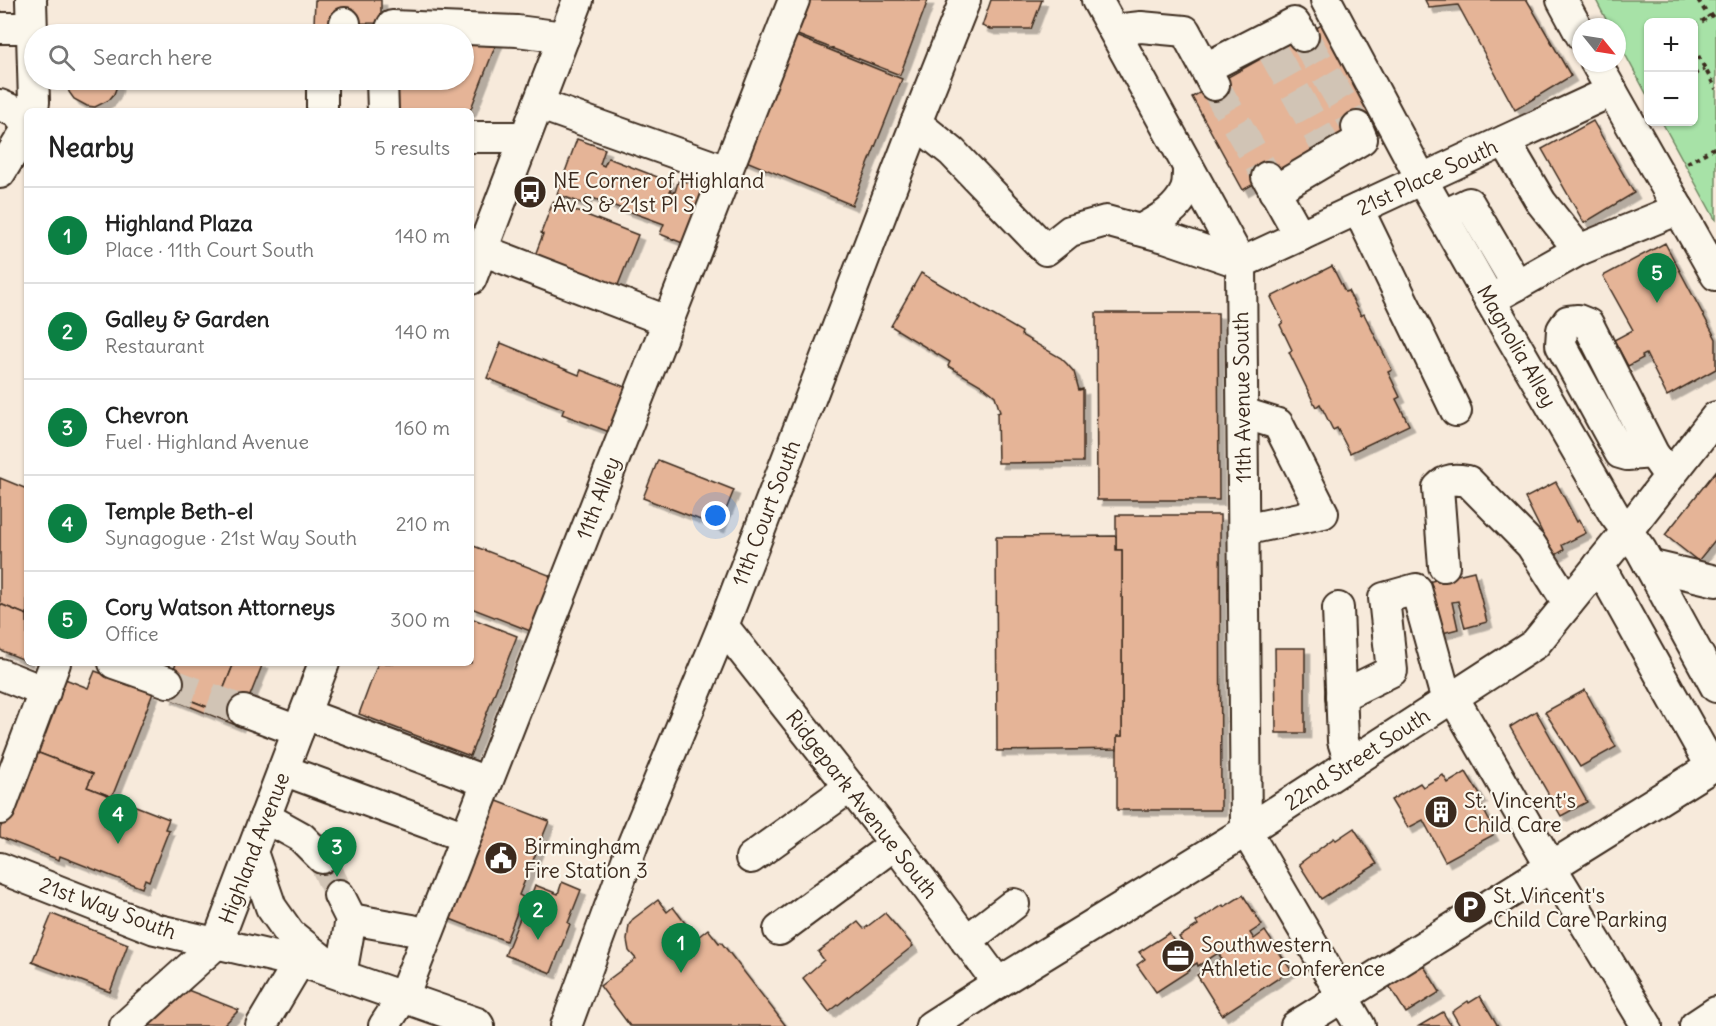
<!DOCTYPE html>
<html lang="en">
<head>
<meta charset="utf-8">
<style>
  :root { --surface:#fff; --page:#f2f2f2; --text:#222; --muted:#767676; --line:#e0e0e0; --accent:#0b8043 }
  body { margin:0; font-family:Delius,sans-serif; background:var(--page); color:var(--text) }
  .controls { position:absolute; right:18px; top:18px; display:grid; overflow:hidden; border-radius:9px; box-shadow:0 2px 4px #0004 }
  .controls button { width:54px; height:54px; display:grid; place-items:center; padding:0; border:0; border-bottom:2px solid var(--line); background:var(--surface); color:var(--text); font:30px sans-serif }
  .compass { position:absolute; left:1572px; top:18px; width:54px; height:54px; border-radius:50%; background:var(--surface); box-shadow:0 2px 4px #0004; rotate:120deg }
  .you { position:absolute; left:716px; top:516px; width:21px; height:21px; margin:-15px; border:4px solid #fff; border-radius:50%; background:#1a73e8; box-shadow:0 0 0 9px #1a73e833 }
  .badge { display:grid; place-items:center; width:39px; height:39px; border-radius:50%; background:var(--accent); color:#fff; font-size:20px; font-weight:700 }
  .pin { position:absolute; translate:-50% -50px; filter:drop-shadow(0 2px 3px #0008) }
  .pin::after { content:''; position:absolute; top:32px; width:21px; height:18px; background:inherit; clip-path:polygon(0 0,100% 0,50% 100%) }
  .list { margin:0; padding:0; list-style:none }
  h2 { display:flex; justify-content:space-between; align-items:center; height:78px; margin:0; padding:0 24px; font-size:26px }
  h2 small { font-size:20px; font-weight:400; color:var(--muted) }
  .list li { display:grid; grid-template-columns:39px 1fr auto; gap:18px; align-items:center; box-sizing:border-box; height:96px; padding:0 24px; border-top:2px solid var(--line) }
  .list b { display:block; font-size:22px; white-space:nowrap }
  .list p { margin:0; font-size:20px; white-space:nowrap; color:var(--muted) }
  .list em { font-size:20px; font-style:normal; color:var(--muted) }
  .icon { flex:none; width:33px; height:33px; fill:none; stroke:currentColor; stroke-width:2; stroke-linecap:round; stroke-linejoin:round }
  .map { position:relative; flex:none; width:1716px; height:1026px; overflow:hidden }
  .search { position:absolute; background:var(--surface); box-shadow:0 2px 4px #0004; left:24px; top:24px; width:450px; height:66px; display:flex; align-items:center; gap:15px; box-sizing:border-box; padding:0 21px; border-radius:33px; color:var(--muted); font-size:22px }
  .panel { position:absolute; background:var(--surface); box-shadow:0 2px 4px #0004; left:24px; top:108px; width:450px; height:558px; border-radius:9px }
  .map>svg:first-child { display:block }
  .green { fill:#a7e2a7; stroke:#718662; stroke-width:1.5 }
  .building { fill:#e5b497; stroke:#3b2a1e; stroke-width:1.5; filter:url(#shadow) }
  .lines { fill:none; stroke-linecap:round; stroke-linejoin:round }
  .minor-tunnel { stroke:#d1c4b5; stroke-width:30; stroke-dasharray:30 15; stroke-linecap:butt }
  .minor-casing { stroke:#3b2a1e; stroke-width:34 }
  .path { stroke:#3b2a1e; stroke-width:4; stroke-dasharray:4.5 4.5; stroke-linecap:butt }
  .minor { stroke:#fbf7ec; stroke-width:30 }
  .labels { text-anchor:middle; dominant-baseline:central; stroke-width:4.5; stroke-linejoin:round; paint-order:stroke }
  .street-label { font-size:21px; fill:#3b2a1e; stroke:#fbf7ec }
  .poi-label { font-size:21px; fill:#3b2a1e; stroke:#fbf7ec; text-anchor:start }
</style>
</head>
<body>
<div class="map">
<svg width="1716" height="1026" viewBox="0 0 1716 1026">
  <defs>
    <filter id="shadow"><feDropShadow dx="5.5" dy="5.5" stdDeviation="0" flood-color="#0004"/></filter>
  </defs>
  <rect width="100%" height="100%" fill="#f7eadb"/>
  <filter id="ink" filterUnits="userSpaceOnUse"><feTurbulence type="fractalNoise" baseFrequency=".0167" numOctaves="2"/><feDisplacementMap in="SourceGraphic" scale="12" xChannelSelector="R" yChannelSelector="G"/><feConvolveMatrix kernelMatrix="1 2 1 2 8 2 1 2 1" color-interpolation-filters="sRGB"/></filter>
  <g filter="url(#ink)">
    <path class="green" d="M1596,0H1716V221L1662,122H1694V22H1648V97L1617,39V27H1610Z"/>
    <g class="building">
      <path d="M315,0H381V23L314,24Z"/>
      <path d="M802,0H928L900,75L790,32Z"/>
      <path d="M991,0H1042L1031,29H990L982,26Z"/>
      <path d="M1425,0H1527L1571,76L1515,110L1458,5L1429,8Z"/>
      <path d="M1327,22L1376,117L1243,190L1192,97Z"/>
      <path d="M788,33L902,79L852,205L739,158Z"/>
      <path d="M464,39H498L470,111H392V80H464Z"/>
      <path d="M67,80H117V86L114,94L109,100L95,107L87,106L74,99L69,92Z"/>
      <path d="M1593,121L1634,193L1584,223L1542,149Z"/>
      <path d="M577,139L605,149L600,164L604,166L608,158L673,183L670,191L675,192L679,179L705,189L685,244L660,234L664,224L587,196L584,204L557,194Z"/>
      <path d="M553,202L638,235L616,290L534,258L543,234L541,233Z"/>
      <path d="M1665,243L1716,339V369L1667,396L1646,354L1642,356L1643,358L1628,366L1614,340L1633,330L1603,276Z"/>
      <path d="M1332,266L1345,292L1348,291L1361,316L1364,314L1392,370L1388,372L1400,397L1396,399L1409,425L1350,453L1337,428L1333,430L1320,404L1316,407L1289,352L1292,350L1280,325L1283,322L1271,297Z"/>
      <path d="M921,273L1022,332L1021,335L1061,358L1067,364L1074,372L1079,390L1083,389V462L998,463L997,413L1000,412L995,396L984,387L948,366L950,362L891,326Z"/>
      <path d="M1096,313H1218L1219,500H1097Z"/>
      <path d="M501,343L579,375L581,370L630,389L612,433L562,414L564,409L487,378Z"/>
      <path d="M658,460L734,490L719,527L643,498Z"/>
      <path d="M1716,471V539L1698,561L1665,535Z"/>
      <path d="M0,478L27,489V615L0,604Z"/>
      <path d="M1556,482L1577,522L1579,520L1586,533L1562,545L1564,550L1554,556L1525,498Z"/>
      <path d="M1116,515H1220L1221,810H1117V736H1122V550H1116Z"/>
      <path d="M1116,536V550H1122V736H1117V749L997,751L996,537Z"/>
      <path d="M471,545L549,575L552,583L533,632L471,608Z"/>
      <path d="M1474,571L1487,622L1465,628L1458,601L1452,602L1458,629L1435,635L1423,583Z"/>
      <path d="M0,604L27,615V661L0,650Z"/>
      <path d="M471,618L517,636L470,756L359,714L378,663H471Z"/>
      <path d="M1275,648H1305V733H1276Z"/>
      <path d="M176,663H234L215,710L165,690Z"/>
      <path d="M234,663H263L238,726L167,697L169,692L215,710Z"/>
      <path d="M95,671L153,693L112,797L87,787L93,774L31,750L60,677L88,688Z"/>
      <path d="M1585,690L1616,747L1580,767L1545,712Z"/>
      <path d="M1536,711L1587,802L1561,816L1510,727Z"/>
      <path d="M31,750L93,774L87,787L169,819L165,829L169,830L149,881L145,879L142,888L60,856L59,860L0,837V829Z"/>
      <path d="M1466,772L1482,798L1476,801L1478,804L1480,803L1491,824L1488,826L1493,835L1445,861L1423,820L1408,828L1391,800L1420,783L1423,787L1443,775L1448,783Z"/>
      <path d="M492,799L549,821L519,895L523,897L506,941L445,917Z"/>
      <path d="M1354,828L1377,864L1321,899L1299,864L1334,838L1336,840Z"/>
      <path d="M562,882L581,890L568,923L570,924L551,973L505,955L525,906L527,907L535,885L558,894Z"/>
      <path d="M1243,895L1262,925L1250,933L1254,939L1265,931L1291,970L1222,1015L1197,975L1222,959L1218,953L1198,966L1197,963L1189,968L1190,970L1156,992L1137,965L1145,959L1139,952L1169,933L1178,948L1184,945L1179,937L1198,925L1196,922L1223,905L1224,907Z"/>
      <path d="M658,900L667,912L673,907L691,931L684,937L689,944L708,929L719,943L721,942L786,1026H630L600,986L636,959L629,951L627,940L629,925L633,919Z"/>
      <path d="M885,913L913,946L829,1012L803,978L824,960L818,952L858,922L864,929Z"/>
      <path d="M52,914L128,944L110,992L32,962Z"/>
      <path d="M1420,960L1440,992L1406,1013L1386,981Z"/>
      <path d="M185,989L239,1010L223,1026H147Z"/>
      <path d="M1480,996L1498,1026H1460L1452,1012L1468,1001L1469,1003Z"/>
      <path d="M1443,1012L1451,1026H1419Z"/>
    </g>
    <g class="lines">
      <g class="minor-tunnel">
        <path d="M1303,36L1357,127"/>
        <path d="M1273,52L1325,145"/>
        <path d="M1214,85L1267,177"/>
        <path d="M168,682L244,711"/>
        <path d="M322,858L339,895"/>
      </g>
      <defs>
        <g id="minor">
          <path d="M31,0L34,102L32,111"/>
          <path d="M1097,0L1241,263L1246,831L1360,1026"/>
          <path d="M1326,0L1422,180L1490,300L1614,514L1641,550L1716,687"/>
          <path d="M1562,0L1581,35"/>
          <path d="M0,28H32"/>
          <path d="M1114,30L1141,27L1185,31L1214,85"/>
          <path d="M345,34V23"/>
          <path d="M389,34L392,26L517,31L564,37"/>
          <path d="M1596,63L1716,275"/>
          <path d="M1206,68L1294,23L1303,36"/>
          <path d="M382,80L383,111"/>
          <path d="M538,104L726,171"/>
          <path d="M0,105L16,112L27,125"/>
          <path d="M322,111V80"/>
          <path d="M916,123L952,152L1046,250L1070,231L1106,221L1165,237L1241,263"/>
          <path d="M471,137H525"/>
          <path d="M1505,141L1541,202L1579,250L1679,209"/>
          <path d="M0,173L27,129"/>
          <path d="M1267,177L1300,236"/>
          <path d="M1274,191L1362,139L1357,127"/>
          <path d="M1358,209L1456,411"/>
          <path d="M1444,215L1469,203L1517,285"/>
          <path d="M1140,230C1158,220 1177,211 1186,190C1188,184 1188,174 1188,167"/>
          <path d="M482,250L667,321"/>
          <path d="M1241,263L1612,91"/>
          <path d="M471,279L578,0"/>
          <path d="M1501,294L1579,250"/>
          <path d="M1243,413L1278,424L1323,513L1244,530"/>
          <path d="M1653,453L1627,455L1620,453L1561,345L1562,330L1568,321L1578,320L1588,324L1653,453L1669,476"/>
          <path d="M1599,565L1711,766"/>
          <path d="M1649,565L1716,581"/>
          <path d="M1444,566L1438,488C1447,478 1455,479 1468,481L1531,545L1568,603"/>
          <path d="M1338,608L1343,741L1350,763"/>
          <path d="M723,626L895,844L998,983"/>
          <path d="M114,663L168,682"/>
          <path d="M0,674L45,692"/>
          <path d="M1341,696L1392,671L1384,598L1416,589L1447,701"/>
          <path d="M1453,697L1551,867L1647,1026"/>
          <path d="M244,711L298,731"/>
          <path d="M305,714L487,782"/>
          <path d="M283,770L466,837"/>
          <path d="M0,809L55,663"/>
          <path d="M265,817L301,837L322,858"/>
          <path d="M252,852L271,907L290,934L341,975L351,919L339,895"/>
          <path d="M751,858L850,787"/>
          <path d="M0,868L155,929L314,966L477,1023L479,1026"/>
          <path d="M351,919L412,930"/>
          <path d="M779,930L895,844"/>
          <path d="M966,941L1014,904"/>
          <path d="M125,1026L217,943L324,663"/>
          <path d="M261,1026L299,962"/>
          <path d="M384,1026L403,997L794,0"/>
          <path d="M566,1026L633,844L723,626L916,123L965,0"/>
          <path d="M931,1026L998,983L1246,831L1535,644L1627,531L1716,417"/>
          <path d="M1296,1026L1716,764"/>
          <path d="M1695,1026L1716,1012"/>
        </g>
      </defs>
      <use href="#minor" class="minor-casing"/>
      <g class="path">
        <path d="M1698,0L1709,17"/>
        <path d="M1694,26L1716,13"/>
        <path d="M1694,48L1716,89"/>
        <path d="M1694,75L1705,69"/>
        <path d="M1687,163L1716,147"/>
      </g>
      <use href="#minor" class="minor"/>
    </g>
  </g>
  <defs>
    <symbol id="bus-disc" viewBox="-11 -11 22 22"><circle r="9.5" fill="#3b2a1e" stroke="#fbf7ec"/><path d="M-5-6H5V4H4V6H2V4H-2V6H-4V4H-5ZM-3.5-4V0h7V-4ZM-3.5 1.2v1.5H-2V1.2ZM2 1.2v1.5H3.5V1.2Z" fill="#fff"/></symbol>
    <symbol id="building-disc" viewBox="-11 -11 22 22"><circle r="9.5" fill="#3b2a1e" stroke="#fbf7ec"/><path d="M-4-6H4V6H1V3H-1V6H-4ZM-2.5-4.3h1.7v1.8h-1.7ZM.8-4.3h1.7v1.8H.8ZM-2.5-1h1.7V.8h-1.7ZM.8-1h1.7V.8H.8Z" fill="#fff"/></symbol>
    <symbol id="civic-disc" viewBox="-11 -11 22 22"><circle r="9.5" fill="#3b2a1e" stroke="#fbf7ec"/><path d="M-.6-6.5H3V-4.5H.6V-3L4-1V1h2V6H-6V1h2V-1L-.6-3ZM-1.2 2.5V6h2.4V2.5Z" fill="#fff"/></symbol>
    <symbol id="parking-disc" viewBox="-11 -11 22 22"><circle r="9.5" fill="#3b2a1e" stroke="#fbf7ec"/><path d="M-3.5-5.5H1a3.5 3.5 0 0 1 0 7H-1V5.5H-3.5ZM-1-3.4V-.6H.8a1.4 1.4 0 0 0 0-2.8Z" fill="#fff"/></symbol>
    <symbol id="office-disc" viewBox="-11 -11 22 22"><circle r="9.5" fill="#3b2a1e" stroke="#fbf7ec"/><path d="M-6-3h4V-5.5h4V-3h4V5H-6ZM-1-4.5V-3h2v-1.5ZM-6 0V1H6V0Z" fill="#fff"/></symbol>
  </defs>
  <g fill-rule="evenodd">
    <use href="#bus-disc" x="511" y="173" width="38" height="38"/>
    <use href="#building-disc" x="1422" y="793" width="38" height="38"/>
    <use href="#civic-disc" x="482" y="839" width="38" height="38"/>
    <use href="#parking-disc" x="1451" y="888" width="38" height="38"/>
    <use href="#office-disc" x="1159" y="937" width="38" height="38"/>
  </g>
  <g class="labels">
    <g class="street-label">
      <text transform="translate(1427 177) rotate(-25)">21st Place South</text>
      <text transform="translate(1517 346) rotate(60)">Magnolia Alley</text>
      <text transform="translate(1242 397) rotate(-91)">11th Avenue South</text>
      <text transform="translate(598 498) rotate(-69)">11th Alley</text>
      <text transform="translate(766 513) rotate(-69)">11th Court South</text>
      <text transform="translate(1357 759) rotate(-33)">22nd Street South</text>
      <text transform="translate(862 804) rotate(52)">Ridgepark Avenue South</text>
      <text transform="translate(254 848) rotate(-69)">Highland Avenue</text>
      <text transform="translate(108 908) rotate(20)">21st Way South</text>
    </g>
    <g class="poi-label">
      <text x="553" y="180">NE Corner of Highland<tspan x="553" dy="24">Av S &amp; 21st Pl S</tspan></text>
      <text x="1464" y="800">St. Vincent's<tspan x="1464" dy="24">Child Care</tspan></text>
      <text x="524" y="846">Birmingham<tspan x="524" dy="24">Fire Station 3</tspan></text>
      <text x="1493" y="895">St. Vincent's<tspan x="1493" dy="24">Child Care Parking</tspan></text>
      <text x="1201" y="944">Southwestern<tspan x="1201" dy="24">Athletic Conference</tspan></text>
    </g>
  </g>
</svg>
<div class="controls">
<button>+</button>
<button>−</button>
</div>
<svg class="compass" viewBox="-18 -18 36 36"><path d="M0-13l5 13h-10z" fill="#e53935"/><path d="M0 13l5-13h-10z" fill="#767676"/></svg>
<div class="you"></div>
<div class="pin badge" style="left:681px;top:973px">1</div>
<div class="pin badge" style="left:538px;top:940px">2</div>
<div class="pin badge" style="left:337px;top:877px">3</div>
<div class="pin badge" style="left:118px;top:844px">4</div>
<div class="pin badge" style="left:1657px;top:303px">5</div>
<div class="search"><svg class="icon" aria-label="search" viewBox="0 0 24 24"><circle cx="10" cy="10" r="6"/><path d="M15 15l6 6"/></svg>Search here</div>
<section class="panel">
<h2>Nearby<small>5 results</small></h2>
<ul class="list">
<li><span class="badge">1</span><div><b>Highland Plaza</b><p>Place · 11th Court South</p></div><em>140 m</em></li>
<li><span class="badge">2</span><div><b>Galley &amp; Garden</b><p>Restaurant</p></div><em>140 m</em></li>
<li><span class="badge">3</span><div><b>Chevron</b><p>Fuel · Highland Avenue</p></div><em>160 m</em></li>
<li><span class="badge">4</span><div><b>Temple Beth-el</b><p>Synagogue · 21st Way South</p></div><em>210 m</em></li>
<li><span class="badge">5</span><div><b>Cory Watson Attorneys</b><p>Office</p></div><em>300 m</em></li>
</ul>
</section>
</div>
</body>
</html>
